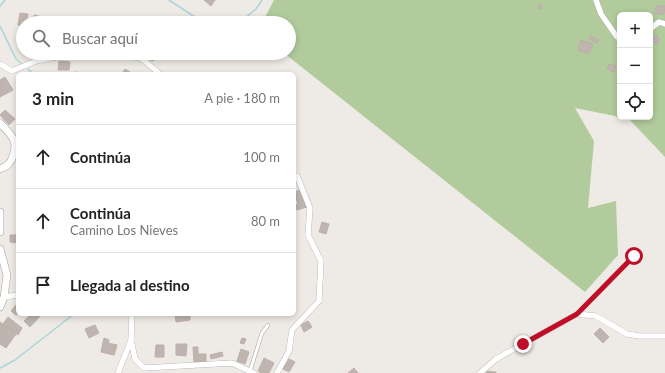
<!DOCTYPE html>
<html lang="es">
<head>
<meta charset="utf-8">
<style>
  :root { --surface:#fff; --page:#f6f6f6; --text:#222; --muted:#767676; --line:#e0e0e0 }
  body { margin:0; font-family:Lato,sans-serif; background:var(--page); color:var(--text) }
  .controls { position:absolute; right:12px; top:12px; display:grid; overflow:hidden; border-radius:6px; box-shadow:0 2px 6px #0003 }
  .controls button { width:36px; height:36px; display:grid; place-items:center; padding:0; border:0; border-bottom:1px solid var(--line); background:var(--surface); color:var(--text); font:20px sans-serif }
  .stop { position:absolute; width:12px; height:12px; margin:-9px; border:3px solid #be0e28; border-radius:50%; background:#fff }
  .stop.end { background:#be0e28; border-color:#fff; box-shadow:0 1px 4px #0008 }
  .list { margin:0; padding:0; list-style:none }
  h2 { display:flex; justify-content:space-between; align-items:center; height:52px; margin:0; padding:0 16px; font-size:17px }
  h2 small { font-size:13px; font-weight:400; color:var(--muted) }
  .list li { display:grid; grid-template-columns:26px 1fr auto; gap:12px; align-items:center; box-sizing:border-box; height:64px; padding:0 16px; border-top:1px solid var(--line) }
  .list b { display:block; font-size:15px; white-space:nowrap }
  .list p { margin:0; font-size:13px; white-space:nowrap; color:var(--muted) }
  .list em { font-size:13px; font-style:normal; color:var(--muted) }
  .icon { flex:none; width:22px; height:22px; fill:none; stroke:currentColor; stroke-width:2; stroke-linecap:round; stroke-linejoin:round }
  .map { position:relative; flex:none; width:665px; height:373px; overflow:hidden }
  .search { position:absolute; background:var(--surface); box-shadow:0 2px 6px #0003; left:16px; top:16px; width:280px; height:44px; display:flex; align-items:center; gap:10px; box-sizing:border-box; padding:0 14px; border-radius:22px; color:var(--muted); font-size:15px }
  .panel { position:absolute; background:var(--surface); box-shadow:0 2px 6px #0003; left:16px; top:72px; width:280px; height:244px; border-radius:6px }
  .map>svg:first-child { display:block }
  .forest { fill:#b1cb9c }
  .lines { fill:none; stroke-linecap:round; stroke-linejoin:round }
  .stream { stroke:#a8d5d9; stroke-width:1.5 }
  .building { fill:#beb5b1; stroke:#bfafa8 }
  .service-casing { stroke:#9f9f9f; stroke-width:4 }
  .minor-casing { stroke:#9f9f9f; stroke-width:6 }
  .tertiary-casing { stroke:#9f9f9f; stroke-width:8 }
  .path { stroke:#f0747a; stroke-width:1; stroke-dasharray:2 2; stroke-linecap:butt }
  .service { stroke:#fff; stroke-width:3 }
  .minor { stroke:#fff; stroke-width:5.5 }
  .tertiary { stroke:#fff; stroke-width:7 }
  .route { stroke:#be0e28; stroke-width:5 }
</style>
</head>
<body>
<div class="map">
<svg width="665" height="373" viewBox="0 0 665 373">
  <rect width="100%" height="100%" fill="#eeeae5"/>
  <path class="forest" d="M274,0H665V157L628,118L621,117H650V15H620V117L575,108L594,141L588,208L616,201L618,255L585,292L284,53H289V23H262Z"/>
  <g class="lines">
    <g class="stream">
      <path d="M169,0L201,21L207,23"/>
      <path d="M0,6L5,0"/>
      <path d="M239,23L256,9L262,0"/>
      <path d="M0,26L16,59L21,63"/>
      <path d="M28,69L33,74"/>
      <path d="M0,368L15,360L74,314"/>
    </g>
  </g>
  <g class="building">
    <path d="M204,0H215L211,6Z"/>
    <path d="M539,4L542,6L540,9L537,8Z"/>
    <path d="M656,6H665L664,14H655Z"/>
    <path d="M20,13L28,14L26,23H23V26L18,25Z"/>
    <path d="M34,15L42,17L41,23H32Z"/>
    <path d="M107,19L116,23H105Z"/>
    <path d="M656,35L660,40L656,44L651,39Z"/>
    <path d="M590,36L599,40L597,43L589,39Z"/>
    <path d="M581,40L593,44L589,54L578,50Z"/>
    <path d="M148,53H156L153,61L146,58Z"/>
    <path d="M59,61L70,62L69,70H58Z"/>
    <path d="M609,64L616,66L614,72L607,69Z"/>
    <path d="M125,69L133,74H122Z"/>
    <path d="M77,72V74H67V73Z"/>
    <path d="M5,77L13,90L0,97V80Z"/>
    <path d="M5,110L15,119L9,125L0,115Z"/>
    <path d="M301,190L307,207L297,210L295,205L298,204L294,192Z"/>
    <path d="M322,222L329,224L326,234L319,232Z"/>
    <path d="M10,235H18V243L10,242Z"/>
    <path d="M16,305L18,307V314L16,315L11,311Z"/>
    <path d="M31,314H40L41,315L30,327L24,321Z"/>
    <path d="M175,314H190V320L176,322Z"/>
    <path d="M8,317L22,328L18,335L3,324Z"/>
    <path d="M308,321L312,327L304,332L301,325Z"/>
    <path d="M0,322L16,334L6,348L0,344Z"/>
    <path d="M95,325L99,333L89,338L85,329Z"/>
    <path d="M600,328L609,337L603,343L594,334Z"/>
    <path d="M104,338L109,340L108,343L117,345L114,355L101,352Z"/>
    <path d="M242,338L246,339L244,344L240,343Z"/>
    <path d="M176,344H187L186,356L176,355Z"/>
    <path d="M156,345H164V357H155Z"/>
    <path d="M193,347H198V354H206V362H194Z"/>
    <path d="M241,349L249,352L245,364L237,361Z"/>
    <path d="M222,352L223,356L211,359L210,355Z"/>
    <path d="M264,358L274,363L269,373H261L258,371Z"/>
    <path d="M289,359L295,362L289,372L283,369Z"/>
    <path d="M354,368L358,373H348Z"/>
    <path d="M486,371L496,372V373H486Z"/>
  </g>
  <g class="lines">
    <defs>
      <path id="service" d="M250,371L262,333L268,325"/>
      <g id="minor">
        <path d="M596,0L601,14L617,37L620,38"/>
        <path d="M650,29L659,22L665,24"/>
        <path d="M104,53L141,58L160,74"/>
        <path d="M0,64L12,71L36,61L71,54L102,53"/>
        <path d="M4,297L18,295"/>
        <path d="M132,314L131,340L135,359L144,368L232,363L254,373"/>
        <path d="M118,373L131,340"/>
        <path d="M277,373L289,351L292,330L319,301L321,261L308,235L310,208L297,176"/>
        <path d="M480,373L496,359L577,314L596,316L627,334L640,336H665"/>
      </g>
      <g id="tertiary">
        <path d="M0,123C10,134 19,140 13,156C11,163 7,167 0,169"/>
        <path d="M0,212V232"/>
        <path d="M0,249L7,275L4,297L0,307"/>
      </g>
    </defs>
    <use href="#service" class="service-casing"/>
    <use href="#minor" class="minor-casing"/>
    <use href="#tertiary" class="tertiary-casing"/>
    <path class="path" d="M583,308L634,256"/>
    <use href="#service" class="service"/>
    <use href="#minor" class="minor"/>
    <use href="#tertiary" class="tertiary"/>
  </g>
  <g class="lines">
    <path class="route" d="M523,344L577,314L634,256"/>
  </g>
</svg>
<div class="controls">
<button>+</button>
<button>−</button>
<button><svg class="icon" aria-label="locate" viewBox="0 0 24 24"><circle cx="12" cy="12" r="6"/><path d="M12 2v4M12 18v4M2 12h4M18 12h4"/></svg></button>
</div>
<div class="stop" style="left:634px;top:256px"></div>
<div class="stop end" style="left:523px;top:344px"></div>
<div class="search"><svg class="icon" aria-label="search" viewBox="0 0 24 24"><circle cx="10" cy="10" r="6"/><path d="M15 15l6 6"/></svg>Buscar aquí</div>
<section class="panel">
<h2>3 min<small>A pie · 180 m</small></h2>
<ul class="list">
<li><svg class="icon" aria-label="ahead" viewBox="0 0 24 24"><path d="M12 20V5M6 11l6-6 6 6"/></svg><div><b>Continúa</b></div><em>100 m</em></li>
<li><svg class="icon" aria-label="ahead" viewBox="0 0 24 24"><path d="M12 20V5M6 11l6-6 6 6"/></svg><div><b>Continúa</b><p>Camino Los Nieves</p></div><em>80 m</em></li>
<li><svg class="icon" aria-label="arrive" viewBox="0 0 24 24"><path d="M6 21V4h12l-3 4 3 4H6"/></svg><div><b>Llegada al destino</b></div></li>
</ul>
</section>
</div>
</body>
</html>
